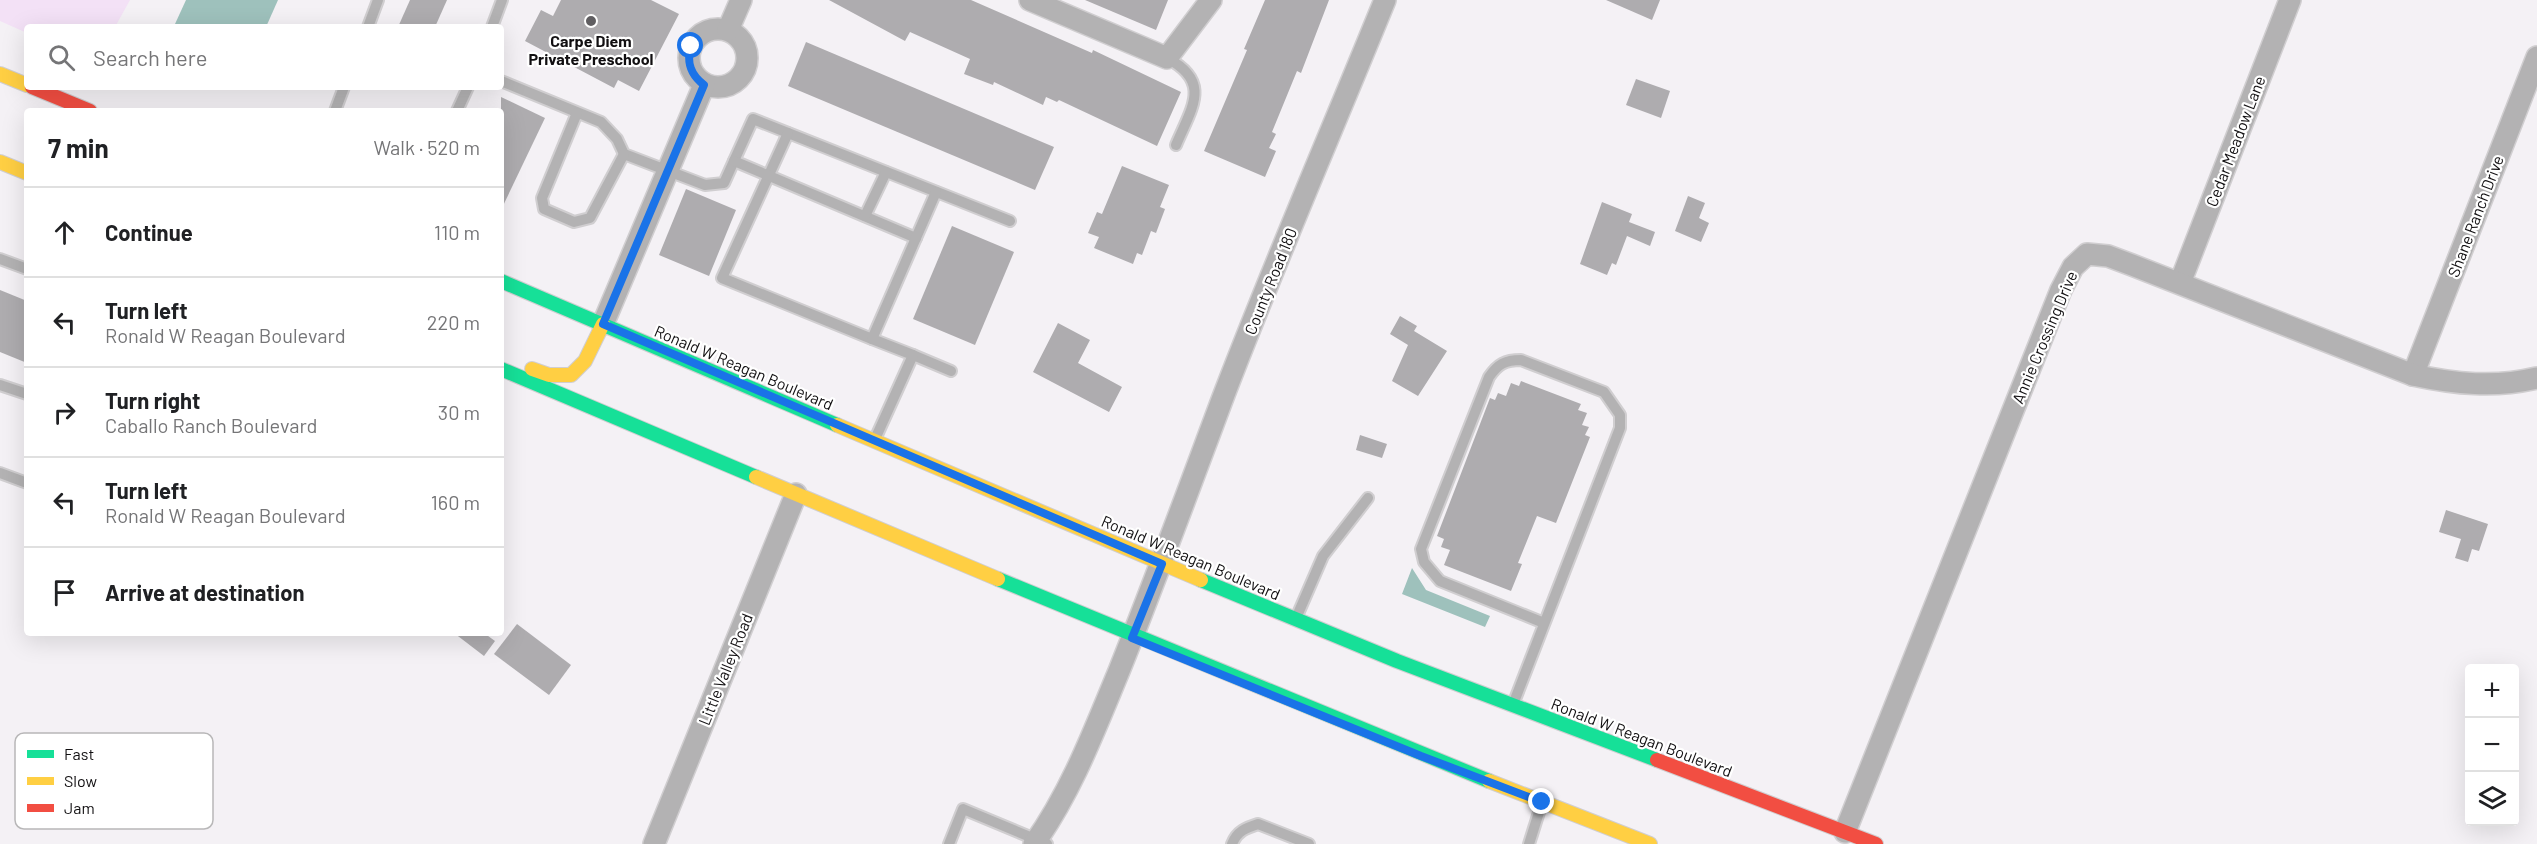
<!DOCTYPE html>
<html lang="en">
<head>
<meta charset="utf-8">
<style>
  :root { --surface:#fff; --page:#f2f2f2; --text:#202124; --muted:#757577; --line:#e0e0e0 }
  body { margin:0; font-family:Barlow,sans-serif; background:var(--page); color:var(--text) }
  .controls { position:absolute; right:18px; bottom:18px; display:grid; overflow:hidden; border-radius:6px; box-shadow:0 6px 24px #0002 }
  .controls button { width:54px; height:54px; display:grid; place-items:center; padding:0; border:0; border-bottom:2px solid var(--line); background:var(--surface); color:var(--text); font:30px sans-serif }
  .stop { position:absolute; width:18px; height:18px; margin:-14px; border:4px solid #1a73e8; border-radius:50%; background:#fff }
  .stop.end { background:#1a73e8; border-color:#fff; box-shadow:0 2px 6px #0008 }
  .list { margin:0; padding:0; list-style:none }
  h2 { display:flex; justify-content:space-between; align-items:center; height:78px; margin:0; padding:0 24px; font-size:26px }
  h2 small { font-size:20px; font-weight:400; color:var(--muted) }
  .list li { display:grid; grid-template-columns:39px 1fr auto; gap:18px; align-items:center; box-sizing:border-box; height:90px; padding:0 24px; border-top:2px solid var(--line) }
  .list b { display:block; font-size:22px; white-space:nowrap }
  .list p { margin:0; font-size:20px; white-space:nowrap; color:var(--muted) }
  .list em { font-size:20px; font-style:normal; color:var(--muted) }
  .icon { flex:none; width:33px; height:33px; fill:none; stroke:currentColor; stroke-width:2; stroke-linecap:round; stroke-linejoin:round }
  .map { position:relative; flex:none; width:2537px; height:844px; overflow:hidden }
  .search { position:absolute; background:var(--surface); box-shadow:0 6px 24px #0002; left:24px; top:24px; width:480px; height:66px; display:flex; align-items:center; gap:15px; box-sizing:border-box; padding:0 21px; border-radius:6px; color:var(--muted); font-size:22px }
  .panel { position:absolute; background:var(--surface); box-shadow:0 6px 24px #0002; left:24px; top:108px; width:480px; height:528px; border-radius:6px }
  .map>svg:first-child { display:block }
  .green { fill:#f3e1f6 }
  .water { fill:#9ec1bc }
  .building { fill:#aeacaf }
  .lines { fill:none; stroke-linecap:round; stroke-linejoin:round }
  .lane-casing { stroke:#d0ced0; stroke-width:14 }
  .street-casing { stroke:#d0ced0; stroke-width:24 }
  .fast-casing { stroke:#d0ced0; stroke-width:16 }
  .slow-casing { stroke:#d0ced0; stroke-width:16 }
  .jam-casing { stroke:#d0ced0; stroke-width:16 }
  .lane { stroke:#b3b2b3; stroke-width:10 }
  .street { stroke:#b3b2b3; stroke-width:21 }
  .fast { stroke:#16e098; stroke-width:14 }
  .slow { stroke:#ffcf43; stroke-width:14 }
  .jam { stroke:#f24e42; stroke-width:14 }
  .route { stroke:#1a73e8; stroke-width:8 }
  .poi-dot { fill:#605e61; stroke:#fff; stroke-width:2 }
  .labels { text-anchor:middle; dominant-baseline:central; stroke-width:4.5; stroke-linejoin:round; paint-order:stroke }
  .poi-label { font-size:16px; font-weight:bold; fill:#110f11; stroke:#fff }
  .street-label { font-size:16px; fill:#110f11; stroke:#fff }
  .key { fill:#fff; stroke:#b8b7b8; stroke-width:1.5 }
  .key-label { font-size:16px; fill:#110f11 }
</style>
</head>
<body>
<div class="map">
<svg width="2537" height="844" viewBox="0 0 2537 844">
  <rect width="100%" height="100%" fill="#f4f1f5"/>
  <path class="green" d="M0,0H130L115,27H27V33L0,21Z"/>
  <g class="water">
    <path d="M186,0H278L266,27H181L175,24Z"/>
    <path d="M1412,568L1426,590L1490,616L1485,627L1402,594Z"/>
  </g>
  <g class="building">
    <path d="M410,0H447L435,27H398Z"/>
    <path d="M561,0H651L679,14L639,91L618,80L614,88L525,41L541,10L553,16Z"/>
    <path d="M829,0H971L1092,53L1093,50L1181,92L1157,146L1059,100L1057,102L1046,97L1043,105L994,82L993,85L964,74L970,59L910,32L905,41Z"/>
    <path d="M1085,0H1168L1156,30Z"/>
    <path d="M1265,0H1329L1301,73L1297,71L1272,132L1276,134L1269,148L1276,151L1265,177L1204,151L1247,50L1244,49Z"/>
    <path d="M1606,0H1660L1652,20Z"/>
    <path d="M806,42L1054,147L1035,190L788,86Z"/>
    <path d="M1636,79L1670,91L1661,118L1626,105Z"/>
    <path d="M501,97L545,118L501,210Z"/>
    <path d="M1122,166L1169,185L1160,207L1165,209L1156,233L1151,231L1142,255L1137,253L1133,264L1094,248L1099,237L1088,233L1097,212L1102,214Z"/>
    <path d="M686,189L736,210L709,276L659,255Z"/>
    <path d="M1688,196L1705,203L1699,218L1709,223L1701,242L1675,231Z"/>
    <path d="M1602,202L1632,214L1629,222L1655,232L1650,246L1627,236L1616,265L1612,263L1607,275L1580,264Z"/>
    <path d="M952,226L1014,252L975,345L913,319Z"/>
    <path d="M0,290L27,301V363L0,352Z"/>
    <path d="M1400,316L1417,326L1414,331L1447,351L1418,396L1392,381L1408,345L1390,334Z"/>
    <path d="M1058,323L1090,340L1078,363L1122,387L1109,412L1033,372Z"/>
    <path d="M1521,381L1581,404L1578,410L1587,413L1582,425L1589,427L1585,435L1590,437L1556,523L1537,516L1518,563L1522,564L1511,591L1444,565L1450,550L1441,547L1444,539L1437,536L1490,398L1495,400L1498,393L1506,396L1511,383L1519,386Z"/>
    <path d="M1360,435L1387,444L1382,458L1356,450Z"/>
    <path d="M2446,510L2488,524L2479,551L2472,549L2468,562L2455,558L2461,539L2439,532Z"/>
    <path d="M517,624L571,665L549,695L494,654Z"/>
    <path d="M454,633H484L495,641L484,656Z"/>
  </g>
  <g class="lines">
    <defs>
      <g id="lane">
        <path d="M368,27L378,0"/>
        <path d="M492,27L502,0"/>
        <path d="M1167,58C1212,82 1192,107 1176,145"/>
        <path d="M501,81L601,122L617,139L624,154L705,185L724,183L753,119L1010,221"/>
        <path d="M335,111L344,87"/>
        <path d="M457,111L468,87"/>
        <path d="M577,113L542,198L544,209L574,222L590,218L624,154"/>
        <path d="M788,133L722,278L872,339"/>
        <path d="M734,161L916,238"/>
        <path d="M865,216L886,172"/>
        <path d="M0,259L27,269"/>
        <path d="M913,355L951,371"/>
        <path d="M0,385L27,394"/>
        <path d="M876,437L913,355L872,339L936,192"/>
        <path d="M0,473L27,483"/>
        <path d="M1297,616L1323,556L1368,498"/>
        <path d="M1514,702L1620,428V415L1604,392L1521,360C1505,360 1498,364 1489,377L1421,549L1424,562L1440,581L1544,623"/>
        <path d="M949,844L963,809L1047,844"/>
        <path d="M1232,844C1237,831 1246,828 1258,824L1309,844"/>
        <path d="M1529,844L1541,806"/>
      </g>
      <g id="street">
        <path d="M1030,0L1167,58L1211,0"/>
        <circle cx="718" cy="58" r="29"/>
        <path d="M728,30L741,0"/>
        <path d="M2180,283L2290,0"/>
        <path d="M603,324L704,85"/>
        <path d="M2413,375L2537,57"/>
        <path d="M1845,832L2061,290L2073,267L2087,254L2108,256L2132,265L2413,375C2455,384 2495,388 2537,378"/>
        <path d="M654,844L796,494"/>
        <path d="M1034,844C1072,790 1094,731 1119,671C1155,581 1188,491 1222,400C1273,266 1331,133 1385,0"/>
      </g>
      <g id="fast">
        <path d="M501,281L837,425"/>
        <path d="M501,369L756,477"/>
        <path d="M998,579L1489,781"/>
        <path d="M1201,580L1397,661L1657,760"/>
      </g>
      <g id="slow">
        <path d="M0,74L27,85"/>
        <path d="M0,162L27,173"/>
        <path d="M532,369L549,375H571L585,361L603,324"/>
        <path d="M837,425L1201,580"/>
        <path d="M756,477L998,579"/>
        <path d="M1489,781L1650,844"/>
      </g>
      <g id="jam">
        <path d="M32,87L90,111"/>
        <path d="M1657,760L1876,844"/>
      </g>
    </defs>
    <use href="#lane" class="lane-casing"/>
    <use href="#street" class="street-casing"/>
    <use href="#fast" class="fast-casing"/>
    <use href="#slow" class="slow-casing"/>
    <use href="#jam" class="jam-casing"/>
    <use href="#lane" class="lane"/>
    <use href="#street" class="street"/>
    <use href="#fast" class="fast"/>
    <use href="#slow" class="slow"/>
    <use href="#jam" class="jam"/>
  </g>
  <g class="lines">
    <path class="route" d="M691,46C686,63 691,75 704,85L603,324L1162,564L1132,638L1421,756L1542,802"/>
  </g>
  <circle class="poi-dot" cx="591" cy="21" r="6"/>
  <g class="labels">
    <g class="poi-label">
      <text x="591" y="40">Carpe Diem<tspan x="591" dy="18">Private Preschool</tspan></text>
    </g>
    <g class="street-label">
      <text transform="translate(2235 141) rotate(-69)">Cedar Meadow Lane</text>
      <text transform="translate(2475 216) rotate(-69)">Shane Ranch Drive</text>
      <text transform="translate(1270 281) rotate(-68)">County Road 180</text>
      <text transform="translate(2044 337) rotate(-67)">Annie Crossing Drive</text>
      <text transform="translate(744 367) rotate(23)">Ronald W Reagan Boulevard</text>
      <text transform="translate(1191 557) rotate(23)">Ronald W Reagan Boulevard</text>
      <text transform="translate(725 669) rotate(-68)">Little Valley Road</text>
      <text transform="translate(1642 737) rotate(21)">Ronald W Reagan Boulevard</text>
    </g>
  </g>
  <rect x="15" y="733" width="198" height="96" rx="9" class="key"/>
  <rect x="27" y="750" width="27" height="8" fill="#16e098"/>
  <rect x="27" y="777" width="27" height="8" fill="#ffcf43"/>
  <rect x="27" y="804" width="27" height="8" fill="#f24e42"/>
  <g class="key-label">
    <text x="64" y="760">Fast</text>
    <text x="64" y="787">Slow</text>
    <text x="64" y="814">Jam</text>
  </g>
</svg>
<div class="controls">
<button>+</button>
<button>−</button>
<button><svg class="icon" aria-label="layers" viewBox="0 0 24 24"><path d="M12 4l9 5-9 5-9-5zM3 14l9 5 9-5"/></svg></button>
</div>
<div class="stop" style="left:691px;top:46px"></div>
<div class="stop end" style="left:1542px;top:802px"></div>
<div class="search"><svg class="icon" aria-label="search" viewBox="0 0 24 24"><circle cx="10" cy="10" r="6"/><path d="M15 15l6 6"/></svg>Search here</div>
<section class="panel">
<h2>7 min<small>Walk · 520 m</small></h2>
<ul class="list">
<li><svg class="icon" aria-label="ahead" viewBox="0 0 24 24"><path d="M12 20V5M6 11l6-6 6 6"/></svg><div><b>Continue</b></div><em>110 m</em></li>
<li><svg class="icon" aria-label="left" viewBox="0 0 24 24"><path d="M17 20v-9H6M10 6l-5 5 5 5"/></svg><div><b>Turn left</b><p>Ronald W Reagan Boulevard</p></div><em>220 m</em></li>
<li><svg class="icon" aria-label="right" viewBox="0 0 24 24"><path d="M7 20v-9h11M14 6l5 5-5 5"/></svg><div><b>Turn right</b><p>Caballo Ranch Boulevard</p></div><em>30 m</em></li>
<li><svg class="icon" aria-label="left" viewBox="0 0 24 24"><path d="M17 20v-9H6M10 6l-5 5 5 5"/></svg><div><b>Turn left</b><p>Ronald W Reagan Boulevard</p></div><em>160 m</em></li>
<li><svg class="icon" aria-label="arrive" viewBox="0 0 24 24"><path d="M6 21V4h12l-3 4 3 4H6"/></svg><div><b>Arrive at destination</b></div></li>
</ul>
</section>
</div>
</body>
</html>
